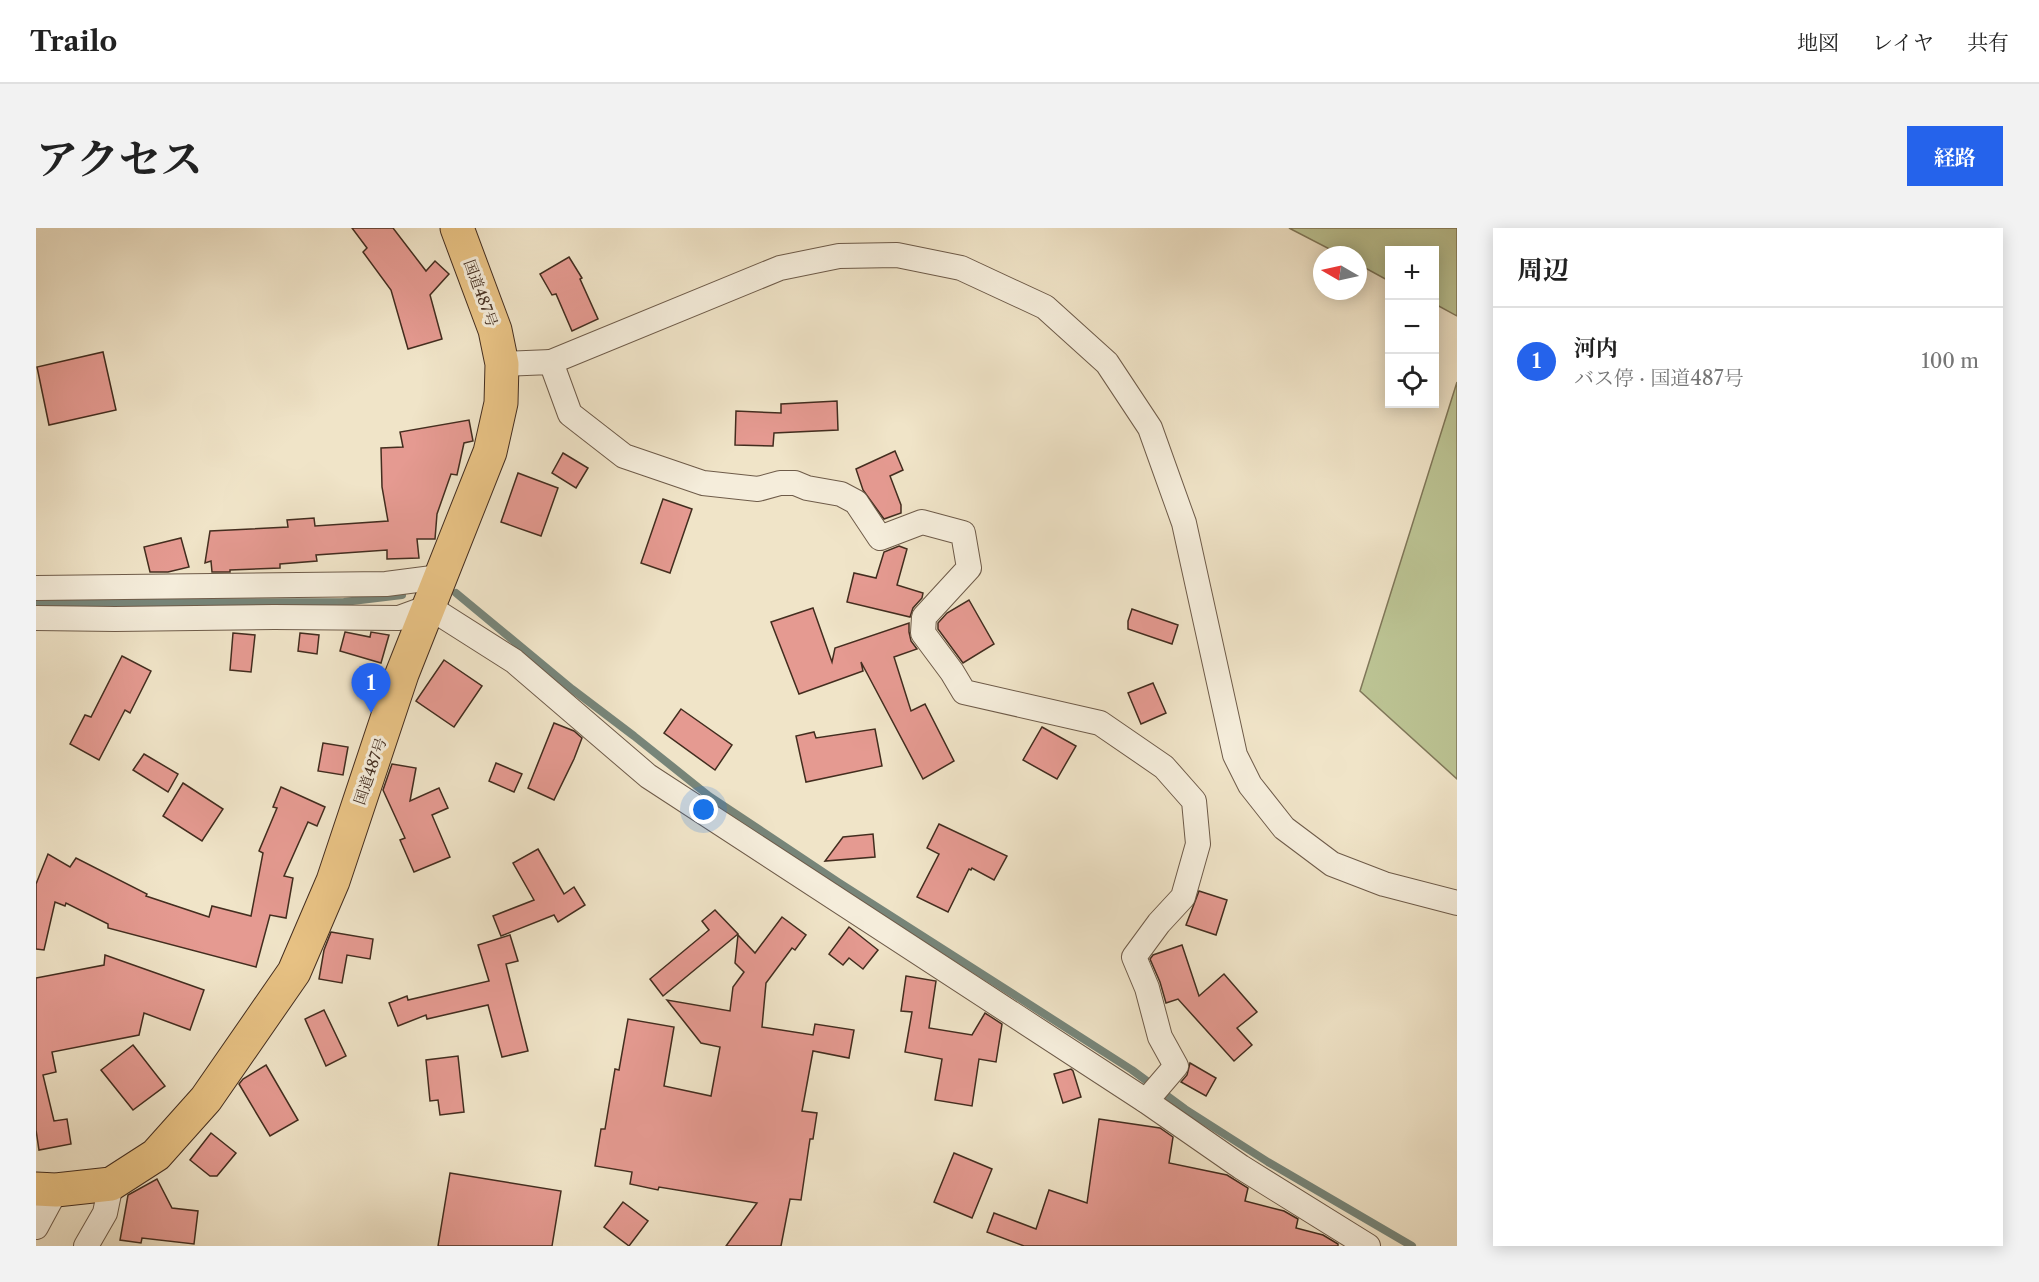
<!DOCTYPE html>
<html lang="ja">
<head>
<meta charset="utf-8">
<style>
  :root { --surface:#fff; --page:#f2f2f2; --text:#222; --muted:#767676; --line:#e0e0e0; --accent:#2563eb }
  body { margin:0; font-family:"Libre Caslon Text","Noto Serif JP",serif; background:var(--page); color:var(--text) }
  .controls { position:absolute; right:18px; top:18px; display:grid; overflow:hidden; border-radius:0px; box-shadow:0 3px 15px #0003 }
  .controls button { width:54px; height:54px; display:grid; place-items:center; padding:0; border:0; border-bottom:2px solid var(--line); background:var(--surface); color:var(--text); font:30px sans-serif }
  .compass { position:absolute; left:1277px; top:18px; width:54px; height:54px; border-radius:50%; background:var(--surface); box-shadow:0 3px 15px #0003; rotate:279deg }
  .you { position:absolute; left:668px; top:582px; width:21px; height:21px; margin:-15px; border:4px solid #fff; border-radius:50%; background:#1a73e8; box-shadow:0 0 0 9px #1a73e833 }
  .badge { display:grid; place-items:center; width:39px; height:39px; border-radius:50%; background:var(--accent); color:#fff; font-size:20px; font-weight:700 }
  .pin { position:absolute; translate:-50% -50px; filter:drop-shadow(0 2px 3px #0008) }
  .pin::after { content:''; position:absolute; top:32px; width:21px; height:18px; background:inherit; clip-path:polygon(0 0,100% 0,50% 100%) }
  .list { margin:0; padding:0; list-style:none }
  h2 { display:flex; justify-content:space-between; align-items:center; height:78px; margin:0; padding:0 24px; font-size:26px }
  h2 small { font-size:20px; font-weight:400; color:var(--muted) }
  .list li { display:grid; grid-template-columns:39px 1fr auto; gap:18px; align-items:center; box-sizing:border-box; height:108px; padding:0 24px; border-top:2px solid var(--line) }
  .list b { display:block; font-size:22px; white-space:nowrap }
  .list p { margin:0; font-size:20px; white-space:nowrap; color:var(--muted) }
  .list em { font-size:20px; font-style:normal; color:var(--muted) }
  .icon { flex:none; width:33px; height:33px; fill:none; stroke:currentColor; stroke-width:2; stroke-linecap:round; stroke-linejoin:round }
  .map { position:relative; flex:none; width:1421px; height:1018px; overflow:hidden; border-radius:0px }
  header { display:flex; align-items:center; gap:36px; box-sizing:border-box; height:84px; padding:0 30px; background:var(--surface); border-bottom:2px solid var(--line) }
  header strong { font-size:28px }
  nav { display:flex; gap:33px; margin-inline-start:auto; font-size:21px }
  .intro { display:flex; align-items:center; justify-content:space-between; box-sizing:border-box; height:144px; padding:0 36px }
  h1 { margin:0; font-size:42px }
  .button { padding:15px 27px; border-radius:0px; background:var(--accent); color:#fff; font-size:21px; font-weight:700 }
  main { display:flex; gap:36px; padding:0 36px }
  aside { flex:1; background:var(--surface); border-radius:0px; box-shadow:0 3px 15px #0003 }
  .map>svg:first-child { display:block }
  .green { fill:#bcc494; stroke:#80785a; stroke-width:1.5 }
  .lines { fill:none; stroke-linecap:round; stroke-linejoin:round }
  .stream { stroke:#778579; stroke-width:8 }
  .building { fill:#e59a91; stroke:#432d1f; stroke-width:1.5 }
  .minor-casing { stroke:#6e5b49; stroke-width:26 }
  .highway-casing { stroke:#432d1f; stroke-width:35 }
  .minor { stroke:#f5eddb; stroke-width:24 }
  .highway { stroke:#e8c284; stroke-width:33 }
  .labels { text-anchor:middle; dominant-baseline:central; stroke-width:6; stroke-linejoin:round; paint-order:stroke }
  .street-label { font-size:15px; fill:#432d1f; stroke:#f5eddb }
</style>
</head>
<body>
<header>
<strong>Trailo</strong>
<nav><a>地図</a><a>レイヤ</a><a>共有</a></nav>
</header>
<div class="intro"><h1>アクセス</h1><a class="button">経路</a></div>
<main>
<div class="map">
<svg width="1421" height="1018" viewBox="0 0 1421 1018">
  <rect width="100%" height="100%" fill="#f0e4c8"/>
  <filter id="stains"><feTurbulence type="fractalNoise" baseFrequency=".00333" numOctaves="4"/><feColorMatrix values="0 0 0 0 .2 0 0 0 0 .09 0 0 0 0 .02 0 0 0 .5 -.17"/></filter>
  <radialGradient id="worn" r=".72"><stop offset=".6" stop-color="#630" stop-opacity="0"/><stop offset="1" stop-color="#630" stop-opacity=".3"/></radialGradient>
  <g class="green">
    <path d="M1253,0H1421V88L1399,76L1398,22H1354L1353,53L1322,36V27H1305Z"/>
    <path d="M1421,154V551L1324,463Z"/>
  </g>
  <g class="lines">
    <g class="stream">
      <path d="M420,365L536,461L598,508L673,568L802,654L1096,842L1149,881L1232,934L1376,1018"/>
      <path d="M0,375L308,374L366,367"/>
    </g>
  </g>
  <g class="building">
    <path d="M316,0H357L390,43L399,33L413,46L394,67L406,111L372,121L355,62L327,24L331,20Z"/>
    <path d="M533,29L546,50L544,51L562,91L536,103L520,66L516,67L504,46Z"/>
    <path d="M67,124L80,182L13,197L1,139Z"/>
    <path d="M801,173L802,202L738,205L737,218L699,217L700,183L745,185V176Z"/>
    <path d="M433,192L437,213L428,215L421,247L415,246L401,286L399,311H381L383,330L351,331V322L280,327L281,333L244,336V340L194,342V344H176L175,333L169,335L174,303L252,299L251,292L278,290L279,298L352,293L346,259L345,220L367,219L364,204Z"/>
    <path d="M859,223L867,242L854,248L865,277V285L848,291L827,262L820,241Z"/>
    <path d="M527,225L552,240L540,260L516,245Z"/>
    <path d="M482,245L522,260L505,308L465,294Z"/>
    <path d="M627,271L656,281L634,345L605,335Z"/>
    <path d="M145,310L153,339L132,344H114L108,319Z"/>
    <path d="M863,318L871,321L861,357L887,365L886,370L877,380L874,389L811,374L818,345L840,350L848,324Z"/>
    <path d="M933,372L958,416L927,435L902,401V395L911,385Z"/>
    <path d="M777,380L796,434L799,420L873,395V404L875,413L881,421L858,429L875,483L889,476L918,533L887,551L825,434L827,443L763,466L735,394Z"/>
    <path d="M1096,381L1142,397L1136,416L1092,401V393Z"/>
    <path d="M309,404L334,409L335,404L353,407L345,435L304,423Z"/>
    <path d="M197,405L219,407L215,444L194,442Z"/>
    <path d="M264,405L283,407L281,426L262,423Z"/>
    <path d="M86,428L115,443L94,485L89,482L63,532L34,516L49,487L55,489Z"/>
    <path d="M408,432L446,458L418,499L380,473Z"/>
    <path d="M1117,455L1130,485L1105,496L1092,465Z"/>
    <path d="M645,481L696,517L679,542L628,505Z"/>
    <path d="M518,495L538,503L546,510L538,531L518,572L492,560Z"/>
    <path d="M1006,499L1040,518L1021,551L987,532Z"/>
    <path d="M839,501L846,538L770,554L760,508L778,504L780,510Z"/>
    <path d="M287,515L312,519L307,547L282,543Z"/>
    <path d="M108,526L142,546L132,564L97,542Z"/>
    <path d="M460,535L486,546L478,564L453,553Z"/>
    <path d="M356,536L380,540L374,573L403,560L412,580L396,587L414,629L378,644L364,612L369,610L347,562Z"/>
    <path d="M147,555L187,581L166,613L127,588Z"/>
    <path d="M245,559L289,579L281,598L272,594L248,648L257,650L250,690L234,687L220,739L72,700V696L30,675L29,678L19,674L8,722L0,721V656L12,626L34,639L40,630L111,666L110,668L173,689L176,678L215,688L227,625L223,623L241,580L237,579Z"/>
    <path d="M903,596L971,628L958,652L936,640L935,642L933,641L912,684L881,669L903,626L891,620Z"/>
    <path d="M837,606L839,629L789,633L807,609Z"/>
    <path d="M502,621L528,666L538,659L549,677L522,694L518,687L465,708L457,688L498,672L477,635Z"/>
    <path d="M1163,663L1191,672L1180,707L1150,697Z"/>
    <path d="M679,682L702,706L627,768L614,751L673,702L666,693Z"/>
    <path d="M746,689L770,707L759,722L756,720L730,755L726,799L777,807L779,796L818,802L813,830L777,823L766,883L781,885L777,911H774L765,972L754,971L745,1018H690L721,975L623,959L622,962L594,956L596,944L559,938L565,901H569L579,841L583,842L592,791L638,799L628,858L675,868L684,819L665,815L631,772L694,783L697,759L708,744L699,735L702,707L719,725Z"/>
    <path d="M813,699L842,722L827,741L813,730L807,737L793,726Z"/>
    <path d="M295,704L337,711L334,731L311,727L306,755L283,751L288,722Z"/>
    <path d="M474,707L482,733L470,736L492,823L466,829L452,777L391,791L390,787L362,798L353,775L371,768L372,772L453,753L442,717Z"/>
    <path d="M1146,717L1163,768L1188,746L1221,784L1201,800L1216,817L1198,833L1142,771L1130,775L1124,754L1114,731L1117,727Z"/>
    <path d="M69,727L168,762L154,802L108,785L103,807L16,824L20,844L7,847L18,893L31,891L35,916L3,922L0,902V750L68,737Z"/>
    <path d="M870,748L900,753L893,800L936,807L949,785L966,796L960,834L943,831L936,878L899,872L906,831L869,824L876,784L865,783Z"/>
    <path d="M288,782L310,828L290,838L269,791Z"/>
    <path d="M97,817L129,858L97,882L65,842Z"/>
    <path d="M422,828L428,884L404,887L402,872L394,873L390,832Z"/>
    <path d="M1154,835L1180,850L1170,868L1145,854L1151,847Z"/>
    <path d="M230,837L262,892L234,908L203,856L207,851Z"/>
    <path d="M1035,841L1037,843L1045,869L1027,875L1018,846Z"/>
    <path d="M1063,891L1124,900L1137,909L1133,935L1191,947L1212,960L1209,973L1248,983L1262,991L1260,1000L1287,1007L1302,1016V1018H988L951,1004L958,985L1000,1001L1013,962L1051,975Z"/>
    <path d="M175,905L200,925L181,948H174L154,932Z"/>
    <path d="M918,925L956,941L936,990L898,974Z"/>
    <path d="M414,945L525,963L516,1018H402Z"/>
    <path d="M121,951L136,980L162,983L158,1016L106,1010L105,1015L84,1012L92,967Z"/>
    <path d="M587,974L612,993L593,1018L568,999Z"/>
  </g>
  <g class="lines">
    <defs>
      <g id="minor">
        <path d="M515,134L744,40L803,28L861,27L925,40L1009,79L1071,135L1114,200L1148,295L1199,527L1214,557L1248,600L1296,636L1348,656L1421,675"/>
        <path d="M466,136L515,134L534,186L588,228L667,255L722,261L744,255H759L771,260L805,266L820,274L844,310L886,294L927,305L933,340L888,389L887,405L916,444L928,464L1064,495L1128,539L1158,573L1162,616L1147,669L1123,695L1098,729L1111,760L1124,809L1140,838L1110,873"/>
        <path d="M0,360L350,356L404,349"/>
        <path d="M0,390L79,391L238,389L363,390L393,379L478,433L612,548L1110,873L1205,939L1332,1018"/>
        <path d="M0,999L20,962"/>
        <path d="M50,1018L69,985L75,956"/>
      </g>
      <path id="highway" d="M0,961L20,962L75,956L120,927L170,871L258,744L297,653L366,446L454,224L465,175L466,136L459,102L421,0"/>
    </defs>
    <use href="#minor" class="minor-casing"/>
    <use href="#highway" class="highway-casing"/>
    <use href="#minor" class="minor"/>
    <use href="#highway" class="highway"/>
  </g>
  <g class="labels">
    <g class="street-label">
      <text transform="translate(445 65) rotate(70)">国道487号</text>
      <text transform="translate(334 543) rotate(-71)">国道487号</text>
    </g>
  </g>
  <rect width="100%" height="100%" filter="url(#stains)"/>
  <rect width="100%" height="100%" fill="url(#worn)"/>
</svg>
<div class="controls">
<button>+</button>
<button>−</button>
<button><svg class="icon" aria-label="locate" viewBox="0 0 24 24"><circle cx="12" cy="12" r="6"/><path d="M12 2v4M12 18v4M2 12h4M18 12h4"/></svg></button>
</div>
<svg class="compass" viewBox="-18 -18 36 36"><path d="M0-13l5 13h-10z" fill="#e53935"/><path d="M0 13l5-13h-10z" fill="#767676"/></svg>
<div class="you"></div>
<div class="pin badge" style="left:335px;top:485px">1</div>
</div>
<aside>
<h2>周辺<small></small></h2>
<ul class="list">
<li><span class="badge">1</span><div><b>河内</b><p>バス停 · 国道487号</p></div><em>100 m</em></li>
</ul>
</aside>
</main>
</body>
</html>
